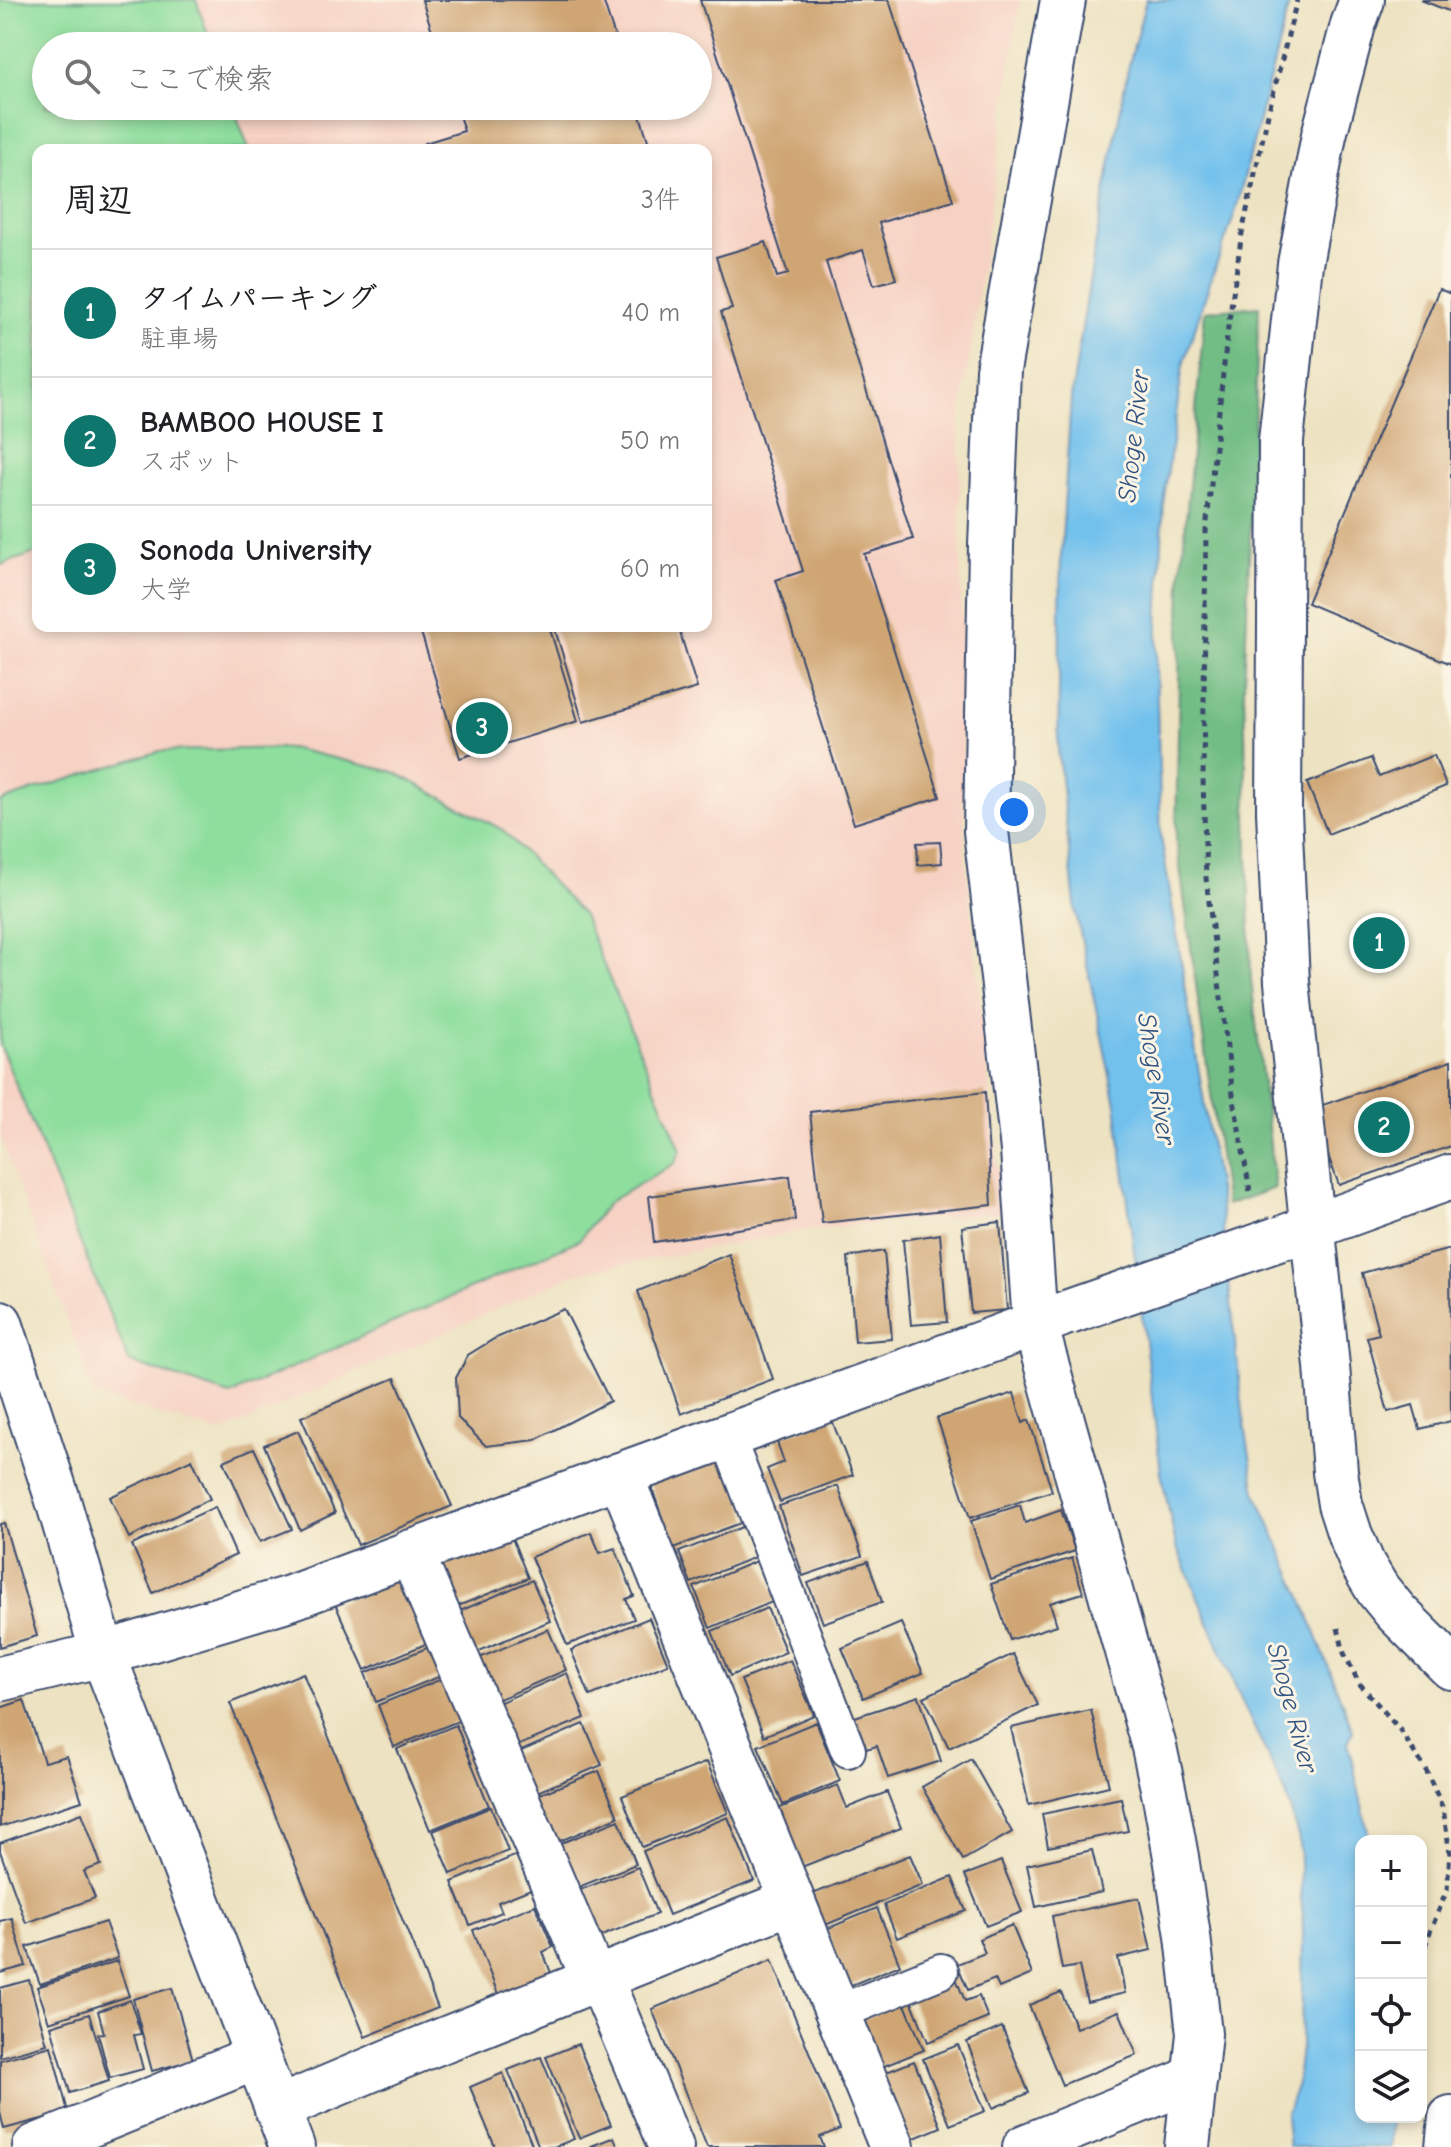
<!DOCTYPE html>
<html lang="ja">
<head>
<meta charset="utf-8">
<style>
  :root { --surface:#fff; --page:#f6f6f6; --text:#202124; --muted:#757577; --line:#e0e0e0; --accent:#0f766e }
  body { margin:0; font-family:"Comic Neue","Klee One",sans-serif; background:var(--page); color:var(--text) }
  .controls { position:absolute; right:24px; bottom:24px; display:grid; overflow:hidden; border-radius:16px; box-shadow:0 4px 12px #0003 }
  .controls button { width:72px; height:72px; display:grid; place-items:center; padding:0; border:0; border-bottom:2px solid var(--line); background:var(--surface); color:var(--text); font:40px sans-serif }
  .you { position:absolute; left:1014px; top:812px; width:28px; height:28px; margin:-20px; border:6px solid #fff; border-radius:50%; background:#1a73e8; box-shadow:0 0 0 12px #1a73e833 }
  .badge { display:grid; place-items:center; width:52px; height:52px; border-radius:50%; background:var(--accent); color:#fff; font-size:26px; font-weight:700 }
  .pin { position:absolute; translate:-50% -50%; border:4px solid #fff; box-shadow:0 2px 8px #0006 }
  .list { margin:0; padding:0; list-style:none }
  h2 { display:flex; justify-content:space-between; align-items:center; height:104px; margin:0; padding:0 32px; font-size:34px }
  h2 small { font-size:26px; font-weight:400; color:var(--muted) }
  .list li { display:grid; grid-template-columns:52px 1fr auto; gap:24px; align-items:center; box-sizing:border-box; height:128px; padding:0 32px; border-top:2px solid var(--line) }
  .list b { display:block; font-size:30px; white-space:nowrap }
  .list p { margin:0; font-size:26px; white-space:nowrap; color:var(--muted) }
  .list em { font-size:26px; font-style:normal; color:var(--muted) }
  .icon { flex:none; width:44px; height:44px; fill:none; stroke:currentColor; stroke-width:2; stroke-linecap:round; stroke-linejoin:round }
  .map { position:relative; flex:none; width:1451px; height:2147px; overflow:hidden }
  .search { position:absolute; background:var(--surface); box-shadow:0 4px 12px #0003; left:32px; top:32px; width:680px; height:88px; display:flex; align-items:center; gap:20px; box-sizing:border-box; padding:0 28px; border-radius:44px; color:var(--muted); font-size:30px }
  .panel { position:absolute; background:var(--surface); box-shadow:0 4px 12px #0003; left:32px; top:144px; width:680px; height:488px; border-radius:16px }
  .map>svg:first-child { display:block }
  .built { fill:#f6d2c4; fill-rule:evenodd }
  .green { fill:#8ede9e; stroke:#54867e; stroke-width:2 }
  .forest { fill:#72bd85; stroke:#467672; stroke-width:2 }
  .water { fill:#72c1ed; stroke:#4678a6; stroke-width:2 }
  .building { fill:#cfa573 }
  .lines { fill:none; stroke-linecap:round; stroke-linejoin:round }
  .service-casing { stroke:#3a4a6d; stroke-width:38 }
  .minor-casing { stroke:#3a4a6d; stroke-width:48 }
  .tertiary-casing { stroke:#3a4a6d; stroke-width:48 }
  .path { stroke:#3a4a6d; stroke-width:5; stroke-dasharray:6 6; stroke-linecap:butt }
  .service { stroke:#fff; stroke-width:34 }
  .minor { stroke:#fff; stroke-width:44 }
  .tertiary { stroke:#fff; stroke-width:44 }
  .minor-bridge-casing { stroke:#3a4a6d; stroke-width:48; stroke-linecap:butt }
  .minor-bridge { stroke:#fff; stroke-width:44 }
  .labels { text-anchor:middle; dominant-baseline:central; stroke-width:6; stroke-linejoin:round; paint-order:stroke }
  .water-label { font-size:26px; font-style:italic; fill:#315482; stroke:#fcf5e5 }
</style>
</head>
<body>
<div class="map">
<svg width="1451" height="2147" viewBox="0 0 1451 2147">
  <rect width="100%" height="100%" fill="#fcf5e5"/>
  <filter id="ink" filterUnits="userSpaceOnUse"><feTurbulence type="fractalNoise" baseFrequency=".0125" numOctaves="2"/><feDisplacementMap in="SourceGraphic" scale="16" xChannelSelector="R" yChannelSelector="G"/><feConvolveMatrix kernelMatrix="1 2 1 2 8 2 1 2 1" color-interpolation-filters="sRGB"/></filter>
  <filter id="wash" filterUnits="userSpaceOnUse"><feTurbulence type="fractalNoise" baseFrequency=".006" numOctaves="4" result="noise"/><feDisplacementMap in="SourceGraphic" scale="32" xChannelSelector="R" yChannelSelector="G"/><feGaussianBlur stdDeviation="1.8" result="paint"/><feColorMatrix in="noise" values="0 0 0 0 0 0 0 0 0 0 0 0 0 0 0 0 0 1.4 0 .05"/><feComposite in="paint" operator="in"/></filter>
  <g filter="url(#wash)">
    <rect width="100%" height="100%" fill="#ede2c1"/>
    <path class="built" d="M0,0H1020L959,430L965,854L1002,1212L805,1230L575,1274L221,1433L94,1395L0,1136ZM46,46H698V106H46ZM38,150H706V626H38Z"/>
    <g class="green">
      <path d="M0,0H196L212,46H46V106H233L249,150H38V552L0,565Z"/>
      <path d="M290,748L394,772L503,830L583,915L681,1150L675,1163L609,1202L579,1240L230,1395L129,1362L0,1045V802L28,792L160,751Z"/>
    </g>
    <path class="forest" d="M1259,306L1244,689L1251,979L1275,1188L1226,1205L1176,838L1181,574L1205,311Z"/>
    <path class="water" d="M1146,0H1290L1235,213L1209,285L1183,365L1164,498L1156,668L1161,837L1220,1202L1243,1413L1256,1493L1301,1595L1353,1731L1348,1742L1370,1841H1361V2117H1392L1391,2147H1289L1286,2115L1297,2083L1301,2047L1303,1931L1299,1840L1286,1794L1243,1704L1176,1545L1161,1472L1116,1104L1076,913L1058,751L1061,555L1071,398L1096,241L1128,69Z"/>
    <g id="blocks">
      <g class="building">
        <path d="M422,0H603L618,46H437Z"/>
        <path d="M700,0H889L953,200L879,223L896,279L874,285L863,250L826,262L913,539L864,554L940,797L854,824L776,580L803,571L721,312L732,309L716,257L766,242L777,277L788,274Z"/>
        <path d="M1421,0H1451V12Z"/>
        <path d="M456,106H637L651,150H427L425,143L464,131Z"/>
        <path d="M1439,289L1451,294V664L1307,603Z"/>
        <path d="M419,626H549L578,721L460,758Z"/>
        <path d="M554,626H678L697,688L583,722Z"/>
        <path d="M1434,755L1446,786L1328,834L1307,783L1371,758L1379,777Z"/>
        <path d="M940,842L942,863L918,865L917,843Z"/>
        <path d="M1451,1061V1146L1339,1185L1311,1109Z"/>
        <path d="M985,1092L992,1205L822,1223L810,1112Z"/>
        <path d="M790,1176L795,1220L654,1242L649,1196Z"/>
        <path d="M1000,1222L1007,1310L971,1313L962,1227Z"/>
        <path d="M940,1234L947,1322L911,1325L903,1240Z"/>
        <path d="M1450,1249L1451,1421L1420,1429L1413,1405L1388,1412L1367,1337L1379,1334L1362,1273Z"/>
        <path d="M884,1251L892,1339L855,1342L848,1257Z"/>
        <path d="M729,1254L773,1379L681,1414L638,1291Z"/>
        <path d="M564,1309L610,1401L535,1440L486,1446L458,1418L456,1378L468,1355L494,1339Z"/>
        <path d="M395,1378L452,1506L358,1545L301,1417Z"/>
        <path d="M1014,1393L1023,1423L1029,1420L1052,1491L970,1518L937,1418Z"/>
        <path d="M831,1418L853,1475L780,1502L767,1469L784,1462L776,1439Z"/>
        <path d="M298,1431L335,1513L300,1530L264,1445Z"/>
        <path d="M254,1448L292,1529L260,1542L224,1461Z"/>
        <path d="M723,1453L749,1520L673,1548L649,1480Z"/>
        <path d="M192,1459L210,1499L129,1538L110,1497Z"/>
        <path d="M838,1486L862,1556L803,1576L779,1506Z"/>
        <path d="M1020,1505L1025,1523L1061,1510L1075,1551L990,1579L971,1521Z"/>
        <path d="M215,1507L236,1555L153,1593L132,1545Z"/>
        <path d="M4,1523L37,1636L0,1647V1524Z"/>
        <path d="M747,1525L760,1555L691,1583L679,1552Z"/>
        <path d="M591,1532L600,1553L615,1548L634,1596L626,1599L634,1619L567,1645L531,1557Z"/>
        <path d="M510,1533L528,1578L448,1610L430,1565Z"/>
        <path d="M1072,1558L1083,1593L1050,1603L1057,1625L1010,1640L991,1584Z"/>
        <path d="M761,1559L777,1600L710,1628L694,1587Z"/>
        <path d="M868,1561L882,1602L823,1623L808,1583Z"/>
        <path d="M399,1577L428,1643L365,1670L335,1604Z"/>
        <path d="M532,1580L550,1621L470,1655L453,1614Z"/>
        <path d="M767,1608L786,1652L730,1676L712,1631Z"/>
        <path d="M649,1618L668,1664L590,1696L571,1650Z"/>
        <path d="M901,1623L923,1673L863,1698L842,1648Z"/>
        <path d="M548,1629L566,1670L495,1701L477,1659Z"/>
        <path d="M434,1645L446,1674L376,1702L365,1673Z"/>
        <path d="M1013,1654L1038,1705L949,1748L924,1697Z"/>
        <path d="M790,1660L814,1715L764,1736L741,1680Z"/>
        <path d="M303,1673L438,2008L365,2037L230,1703Z"/>
        <path d="M567,1673L585,1718L505,1751L487,1708Z"/>
        <path d="M449,1676L466,1718L394,1747L378,1705Z"/>
        <path d="M919,1696L941,1761L888,1778L877,1746L866,1749L855,1717Z"/>
        <path d="M24,1700L44,1762L67,1756L82,1801L0,1827V1708Z"/>
        <path d="M1091,1710L1109,1786L1029,1805L1011,1728Z"/>
        <path d="M816,1722L840,1781L783,1805L758,1746Z"/>
        <path d="M584,1724L602,1765L525,1797L507,1757Z"/>
        <path d="M456,1725L489,1806L430,1830L397,1749Z"/>
        <path d="M971,1759L1012,1832L963,1860L922,1787Z"/>
        <path d="M707,1762L728,1813L642,1847L622,1796Z"/>
        <path d="M599,1771L618,1817L545,1847L527,1799Z"/>
        <path d="M838,1785L847,1808L887,1792L901,1828L794,1870L770,1812Z"/>
        <path d="M1121,1798L1128,1831L1048,1847L1042,1814Z"/>
        <path d="M491,1807L508,1851L451,1874L433,1831Z"/>
        <path d="M82,1813L101,1865L84,1871L95,1898L26,1923L0,1851V1843Z"/>
        <path d="M728,1817L754,1881L669,1915L643,1851Z"/>
        <path d="M619,1820L636,1864L564,1893L546,1849Z"/>
        <path d="M1092,1850L1102,1892L1036,1907L1027,1865Z"/>
        <path d="M517,1855L531,1889L498,1902L502,1912L470,1925L452,1882Z"/>
        <path d="M910,1855L923,1885L818,1928L805,1897Z"/>
        <path d="M1001,1861L1022,1912L986,1926L965,1875Z"/>
        <path d="M638,1867L657,1914L584,1943L565,1896Z"/>
        <path d="M952,1877L966,1911L897,1938L884,1905Z"/>
        <path d="M1139,1898L1151,1950L1118,1958L1125,1993L1087,2002L1079,1966L1062,1969L1052,1916Z"/>
        <path d="M535,1905L553,1947L543,1952L551,1973L498,1994L473,1930Z"/>
        <path d="M877,1908L900,1965L849,1986L826,1929Z"/>
        <path d="M12,1918L26,1966L0,1973V1921Z"/>
        <path d="M105,1922L118,1958L40,1984L27,1947Z"/>
        <path d="M1012,1925L1032,1974L999,1988L995,1979L968,1990L957,1964L985,1953L979,1939Z"/>
        <path d="M772,1960L840,2129L820,2137L824,2147H707L652,2009Z"/>
        <path d="M117,1961L129,1996L49,2022L37,1987Z"/>
        <path d="M955,1976L965,2001L979,1996L988,2018L928,2042L909,1995Z"/>
        <path d="M29,1980L47,2044L0,2057V1988Z"/>
        <path d="M172,1988L193,2060L152,2071L133,1999Z"/>
        <path d="M1061,1992L1076,2028L1119,2011L1137,2055L1062,2085L1029,2005Z"/>
        <path d="M130,2000L141,2034L134,2035L143,2069L110,2078L98,2034L104,2033L98,2011Z"/>
        <path d="M904,2002L924,2050L877,2069L858,2021Z"/>
        <path d="M89,2014L109,2081L70,2093L51,2026Z"/>
        <path d="M1002,2027L1029,2093L993,2108L967,2042Z"/>
        <path d="M578,2044L611,2125L579,2138L546,2057Z"/>
        <path d="M958,2045L985,2111L950,2125L923,2059Z"/>
        <path d="M51,2046L68,2112L4,2129L0,2112V2060Z"/>
        <path d="M541,2057L574,2139L554,2147H539L508,2070Z"/>
        <path d="M914,2061L941,2127L905,2142L879,2075Z"/>
        <path d="M503,2073L533,2147H495L470,2087Z"/>
        <path d="M614,2137L618,2147H589Z"/>
      </g>
    </g>
  </g>
  <g filter="url(#ink)">
    <use href="#blocks" fill-opacity="0" stroke="#3a4a6d" stroke-width="2"/>
    <g class="lines">
      <defs>
        <g id="service">
          <path d="M727,1436L848,1750"/>
          <path d="M837,2013L941,1971"/>
        </g>
        <g id="minor">
          <path d="M1063,0L998,370L991,545L986,831L1023,1150L1035,1324L1154,1747L1166,1802L1176,1857L1188,1936L1199,2034L1187,2147"/>
          <path d="M1362,0L1353,25L1324,135L1300,264L1281,441L1279,812L1287,982L1327,1366L1335,1472L1340,1504L1350,1535L1363,1565L1378,1590L1396,1612L1451,1667"/>
          <path d="M1288,1236L1451,1177"/>
          <path d="M620,1475L892,2147"/>
          <path d="M411,1552L587,1963L600,1978L671,2147"/>
          <path d="M0,1679L103,1654L290,1598L620,1475L1060,1315"/>
          <path d="M277,2109L391,2061L792,1901"/>
          <path d="M35,2147L257,2057"/>
          <path d="M1025,2147L1195,2078"/>
          <path d="M1448,2147L1451,2118"/>
        </g>
        <path id="tertiary" d="M0,1323L57,1497L103,1654L292,2147"/>
      </defs>
      <use href="#service" class="service-casing"/>
      <use href="#minor" class="minor-casing"/>
      <use href="#tertiary" class="tertiary-casing"/>
      <g class="path">
        <path d="M1250,1191L1233,1095L1206,878L1203,779L1206,531L1228,327L1242,233L1268,114L1297,0"/>
        <path d="M1338,1628L1344,1653L1359,1683L1400,1730L1427,1772L1443,1809L1450,1853L1447,1890L1428,1937L1421,1976"/>
      </g>
      <use href="#service" class="service"/>
      <use href="#minor" class="minor"/>
      <use href="#tertiary" class="tertiary"/>
      <defs>
        <path id="minor-bridge" d="M1069,1312L1278,1239"/>
      </defs>
      <use href="#minor-bridge" class="minor-bridge-casing"/>
      <use href="#minor-bridge" class="minor-bridge"/>
    </g>
  </g>
  <g class="labels">
    <g class="water-label">
      <text transform="translate(1134 436) rotate(-84)">Shoge River</text>
      <text transform="translate(1156 1079) rotate(81)">Shoge River</text>
      <text transform="translate(1292 1708) rotate(75)">Shoge River</text>
    </g>
  </g>
</svg>
<div class="controls">
<button>+</button>
<button>−</button>
<button><svg class="icon" aria-label="locate" viewBox="0 0 24 24"><circle cx="12" cy="12" r="6"/><path d="M12 2v4M12 18v4M2 12h4M18 12h4"/></svg></button>
<button><svg class="icon" aria-label="layers" viewBox="0 0 24 24"><path d="M12 4l9 5-9 5-9-5zM3 14l9 5 9-5"/></svg></button>
</div>
<div class="you"></div>
<div class="pin badge" style="left:1379px;top:943px">1</div>
<div class="pin badge" style="left:1384px;top:1127px">2</div>
<div class="pin badge" style="left:482px;top:728px">3</div>
<div class="search"><svg class="icon" aria-label="search" viewBox="0 0 24 24"><circle cx="10" cy="10" r="6"/><path d="M15 15l6 6"/></svg>ここで検索</div>
<section class="panel">
<h2>周辺<small>3件</small></h2>
<ul class="list">
<li><span class="badge">1</span><div><b>タイムパーキング</b><p>駐車場</p></div><em>40 m</em></li>
<li><span class="badge">2</span><div><b>BAMBOO HOUSE I</b><p>スポット</p></div><em>50 m</em></li>
<li><span class="badge">3</span><div><b>Sonoda University</b><p>大学</p></div><em>60 m</em></li>
</ul>
</section>
</div>
</body>
</html>
